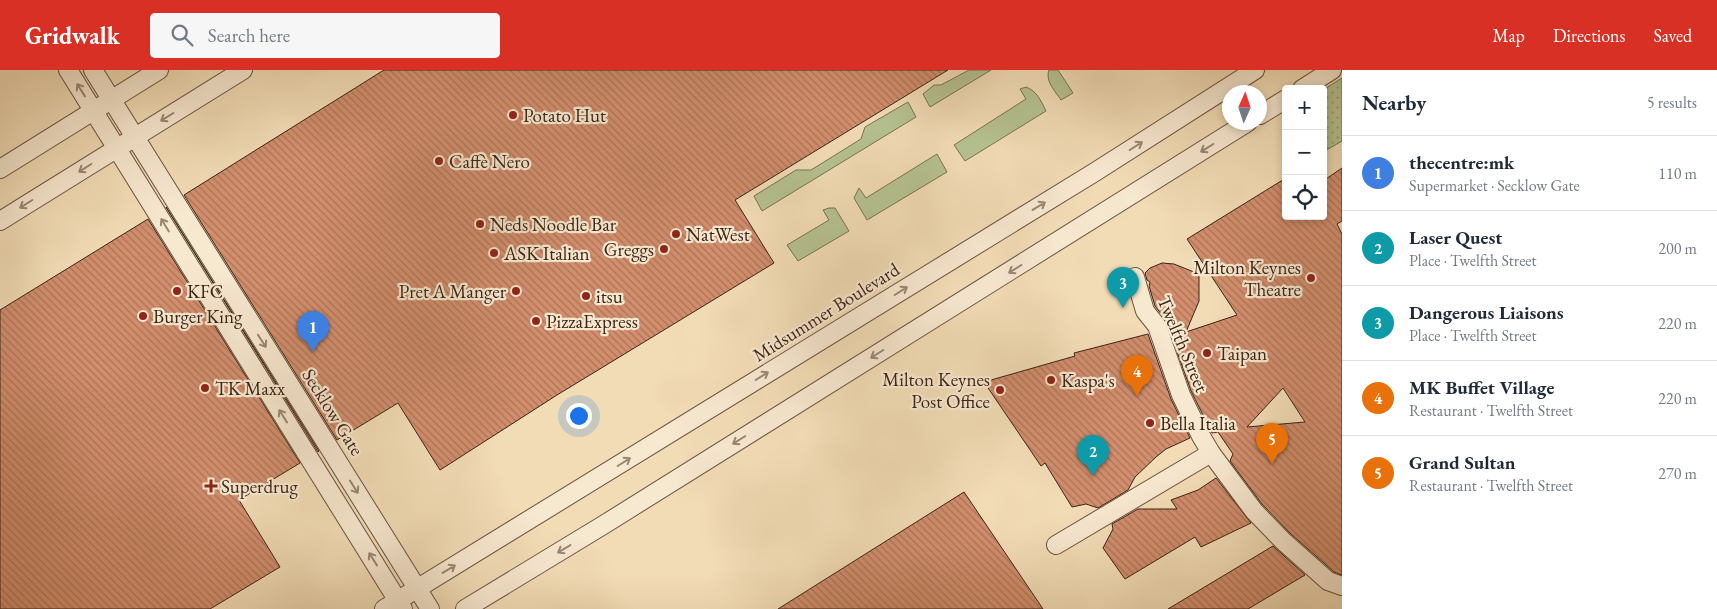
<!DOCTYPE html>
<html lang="en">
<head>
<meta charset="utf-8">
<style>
  :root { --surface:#fff; --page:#f6f6f7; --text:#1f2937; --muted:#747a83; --line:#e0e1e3; --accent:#d93025 }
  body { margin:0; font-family:"EB Garamond",serif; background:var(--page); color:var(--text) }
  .controls { position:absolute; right:15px; top:15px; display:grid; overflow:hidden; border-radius:5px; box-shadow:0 2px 8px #0003 }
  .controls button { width:45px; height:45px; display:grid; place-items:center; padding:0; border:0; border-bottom:1px solid var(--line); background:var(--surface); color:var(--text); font:25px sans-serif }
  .compass { position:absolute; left:1222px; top:15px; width:45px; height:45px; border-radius:50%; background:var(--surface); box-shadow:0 2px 8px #0003; rotate:3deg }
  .you { position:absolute; left:578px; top:345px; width:18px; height:18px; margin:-12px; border:4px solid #fff; border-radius:50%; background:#1a73e8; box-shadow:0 0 0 8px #1a73e833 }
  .badge { display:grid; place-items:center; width:32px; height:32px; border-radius:50%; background:var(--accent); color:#fff; font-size:16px; font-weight:700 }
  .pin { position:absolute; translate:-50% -41px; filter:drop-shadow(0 1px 2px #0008) }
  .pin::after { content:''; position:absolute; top:26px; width:18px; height:15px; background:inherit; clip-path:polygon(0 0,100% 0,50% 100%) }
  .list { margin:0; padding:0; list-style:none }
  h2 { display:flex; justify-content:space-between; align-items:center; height:65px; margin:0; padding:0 20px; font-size:21px }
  h2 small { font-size:16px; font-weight:400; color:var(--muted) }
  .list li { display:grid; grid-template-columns:32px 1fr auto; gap:15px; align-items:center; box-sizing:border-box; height:75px; padding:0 20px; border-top:1px solid var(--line) }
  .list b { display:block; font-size:19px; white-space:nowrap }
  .list p { margin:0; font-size:16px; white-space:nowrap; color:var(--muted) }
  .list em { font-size:16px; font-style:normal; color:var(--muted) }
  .icon { flex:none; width:28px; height:28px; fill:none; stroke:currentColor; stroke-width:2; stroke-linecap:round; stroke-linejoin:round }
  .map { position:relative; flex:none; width:1342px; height:539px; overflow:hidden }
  header { display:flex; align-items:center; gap:30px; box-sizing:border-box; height:70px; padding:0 25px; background:var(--accent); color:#fff }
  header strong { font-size:24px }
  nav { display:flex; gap:28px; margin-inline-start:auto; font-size:18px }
  .search { width:350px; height:45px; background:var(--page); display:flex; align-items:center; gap:12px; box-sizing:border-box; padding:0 18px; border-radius:5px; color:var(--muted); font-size:19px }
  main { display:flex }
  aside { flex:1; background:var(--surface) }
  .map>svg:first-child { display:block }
  .green { fill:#b6c292; stroke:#797354 }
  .park { fill:url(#park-dots); stroke:#797354 }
  .building { fill:url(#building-back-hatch); stroke:#3c2417; fill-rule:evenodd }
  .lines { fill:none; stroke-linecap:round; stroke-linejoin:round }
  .minor-casing { stroke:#6a523f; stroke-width:20 }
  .minor { stroke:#f7e8d0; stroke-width:18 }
  .oneway { stroke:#9a8674 }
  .poi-dot { fill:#8f2418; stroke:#f7e8d0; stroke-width:2 }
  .labels { text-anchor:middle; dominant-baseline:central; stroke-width:4.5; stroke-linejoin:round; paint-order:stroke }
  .poi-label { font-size:19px; fill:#3c2417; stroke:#f7e8d0; text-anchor:start }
  .street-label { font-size:19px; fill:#3c2417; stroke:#f7e8d0 }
</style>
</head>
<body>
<header>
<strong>Gridwalk</strong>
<div class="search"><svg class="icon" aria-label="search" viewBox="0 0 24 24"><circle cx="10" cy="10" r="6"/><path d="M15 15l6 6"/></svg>Search here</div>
<nav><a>Map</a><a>Directions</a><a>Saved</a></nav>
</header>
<main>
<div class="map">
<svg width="1342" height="539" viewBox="0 0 1342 539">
  <defs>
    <pattern id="park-dots" width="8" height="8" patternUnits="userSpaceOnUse" patternTransform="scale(1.25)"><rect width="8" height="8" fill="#b6c292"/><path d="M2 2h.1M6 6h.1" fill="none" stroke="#959d76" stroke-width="1.8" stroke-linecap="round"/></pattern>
    <pattern id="building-back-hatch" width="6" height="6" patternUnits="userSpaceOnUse" patternTransform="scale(1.25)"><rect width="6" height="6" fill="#d28e6d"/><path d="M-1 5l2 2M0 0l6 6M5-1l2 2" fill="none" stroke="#ac7459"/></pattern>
  </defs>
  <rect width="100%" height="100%" fill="#f2dcb6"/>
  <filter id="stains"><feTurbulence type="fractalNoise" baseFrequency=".004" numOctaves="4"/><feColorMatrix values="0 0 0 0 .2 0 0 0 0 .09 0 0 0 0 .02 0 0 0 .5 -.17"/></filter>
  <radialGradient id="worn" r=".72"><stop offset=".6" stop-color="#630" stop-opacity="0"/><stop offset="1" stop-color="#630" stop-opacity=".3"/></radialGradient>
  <g class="green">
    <path d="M969,0H991L930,37L923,24L934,15H941Z"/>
    <path d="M1049,0H1058L1073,23L1061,30C1055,21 1045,11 1049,0Z"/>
    <path d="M1026,17C1037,21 1041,31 1046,41L965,91L954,75L1026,29L1020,19Z"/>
    <path d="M908,32L916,47L762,141L754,126L796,100H811L861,69L865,57Z"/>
    <path d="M937,84L947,102L867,150L854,128L859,118L866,128Z"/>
    <path d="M829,138H835L849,161L798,191L787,175L829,150L823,140Z"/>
  </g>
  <path class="park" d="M1342,8V71L1323,82V20Z"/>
  <g class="building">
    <path d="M384,0H948L735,130L774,193L557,325L440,400L398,333L337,370L184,125Z"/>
    <path d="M1342,98V151L1337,154L1342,164V505L1334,502L1290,463L1262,434L1230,391L1233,384L1218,362L1212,363L1191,321L1169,259L1172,258L1155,236L1149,216L1150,212L1147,210L1145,203L1150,198L1162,193L1174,194L1199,204V231L1186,262L1237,245L1187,169L1286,108V146H1323V111ZM1283,318L1305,352L1247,357Z"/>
    <path d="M166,137L319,381L318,382Z"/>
    <path d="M148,149L300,393L239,430L280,497L210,539H0V240Z"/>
    <path d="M1148,264L1171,329L1190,368L1166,379L1156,387L1135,407L1128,420L1098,438L1086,434L1072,437L1045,393L1041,396L984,312L1075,286L1074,283Z"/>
    <path d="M1216,408L1251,453L1201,477L1195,467L1125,509L1103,478L1113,459L1112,454L1138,439H1177L1171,430L1198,420Z"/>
    <path d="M964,422L1043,539H778Z"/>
    <path d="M1273,476L1305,505L1248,539H1168Z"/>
  </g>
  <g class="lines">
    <defs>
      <g id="minor">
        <path d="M68,0L403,539"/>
        <path d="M93,0L430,539"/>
        <path d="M1302,19L1332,0"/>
        <path d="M1260,45L1286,29"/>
        <path d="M0,99L159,0"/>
        <path d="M0,151L243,0"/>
        <path d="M1135,207L1145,241L1157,256L1181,325L1201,366L1211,383L1254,441L1283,471L1328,511L1342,516"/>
        <path d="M1056,475L1211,383"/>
        <path d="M384,539L1095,102L1255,0"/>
        <path d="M465,539L605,454L1248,52"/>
      </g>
    </defs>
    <use href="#minor" class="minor-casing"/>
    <use href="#minor" class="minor"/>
  </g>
  <defs><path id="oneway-shaft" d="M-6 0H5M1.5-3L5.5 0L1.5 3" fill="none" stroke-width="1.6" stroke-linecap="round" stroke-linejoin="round" transform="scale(1.25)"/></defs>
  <g class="oneway">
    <use href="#oneway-shaft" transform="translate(81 20) rotate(-122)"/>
    <use href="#oneway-shaft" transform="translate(167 47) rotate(148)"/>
    <use href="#oneway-shaft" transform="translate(1136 76) rotate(-32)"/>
    <use href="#oneway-shaft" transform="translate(1207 78) rotate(148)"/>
    <use href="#oneway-shaft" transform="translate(85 98) rotate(148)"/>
    <use href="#oneway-shaft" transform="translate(26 134) rotate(148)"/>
    <use href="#oneway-shaft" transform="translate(1039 136) rotate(-31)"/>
    <use href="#oneway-shaft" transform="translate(165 155) rotate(-121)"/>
    <use href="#oneway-shaft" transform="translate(1015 199) rotate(148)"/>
    <use href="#oneway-shaft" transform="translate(901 221) rotate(-32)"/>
    <use href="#oneway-shaft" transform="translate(262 271) rotate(57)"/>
    <use href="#oneway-shaft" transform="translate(877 284) rotate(148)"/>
    <use href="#oneway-shaft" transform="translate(762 306) rotate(-32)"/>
    <use href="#oneway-shaft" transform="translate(283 346) rotate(-122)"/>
    <use href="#oneway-shaft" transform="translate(739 370) rotate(148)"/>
    <use href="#oneway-shaft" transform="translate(624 392) rotate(-32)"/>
    <use href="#oneway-shaft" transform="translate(354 417) rotate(58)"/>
    <use href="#oneway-shaft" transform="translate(564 479) rotate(149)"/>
    <use href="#oneway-shaft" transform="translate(373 489) rotate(-122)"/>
    <use href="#oneway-shaft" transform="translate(449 499) rotate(-31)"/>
  </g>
  <g class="poi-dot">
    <circle cx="513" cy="45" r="5"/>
    <circle cx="439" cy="91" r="5"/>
    <circle cx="480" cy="154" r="5"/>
    <circle cx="676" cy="164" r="5"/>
    <circle cx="664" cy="179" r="5"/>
    <circle cx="494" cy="183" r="5"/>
    <circle cx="1311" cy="208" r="5"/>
    <circle cx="177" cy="221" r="5"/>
    <circle cx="516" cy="221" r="5"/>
    <circle cx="586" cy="226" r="5"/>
    <circle cx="143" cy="246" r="5"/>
    <circle cx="536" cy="251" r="5"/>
    <circle cx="1207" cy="283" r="5"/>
    <circle cx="1051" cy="310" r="5"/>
    <circle cx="205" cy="318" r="5"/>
    <circle cx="1000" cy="320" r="5"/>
    <circle cx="1150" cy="353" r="5"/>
    <path d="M208.5 408.5h5v5h5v5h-5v5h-5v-5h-5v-5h5z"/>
  </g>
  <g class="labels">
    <g class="poi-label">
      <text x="523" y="45">Potato Hut</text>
      <text x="449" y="91">Caffè Nero</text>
      <text x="490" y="154">Neds Noodle Bar</text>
      <text x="686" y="164">NatWest</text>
      <text x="654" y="179" text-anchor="end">Greggs</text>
      <text x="504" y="183">ASK Italian</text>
      <text x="1301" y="197" text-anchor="end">Milton Keynes<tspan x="1301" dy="22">Theatre</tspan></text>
      <text x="187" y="221">KFC</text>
      <text x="506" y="221" text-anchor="end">Pret A Manger</text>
      <text x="596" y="226">itsu</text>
      <text x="153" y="246">Burger King</text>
      <text x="546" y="251">PizzaExpress</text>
      <text x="1217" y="283">Taipan</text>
      <text x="990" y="309" text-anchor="end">Milton Keynes<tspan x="990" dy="22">Post Office</tspan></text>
      <text x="1061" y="310">Kaspa's</text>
      <text x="215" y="318">TK Maxx</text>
      <text x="1160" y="353">Bella Italia</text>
      <text x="221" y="416">Superdrug</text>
    </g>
    <g class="street-label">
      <text transform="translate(826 242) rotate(-32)">Midsummer Boulevard</text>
      <text transform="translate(1183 274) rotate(67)">Twelfth Street</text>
      <text transform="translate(333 342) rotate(58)">Secklow Gate</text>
    </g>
  </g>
  <rect width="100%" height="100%" filter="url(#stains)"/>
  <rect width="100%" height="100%" fill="url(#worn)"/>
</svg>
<div class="controls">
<button>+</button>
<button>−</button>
<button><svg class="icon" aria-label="locate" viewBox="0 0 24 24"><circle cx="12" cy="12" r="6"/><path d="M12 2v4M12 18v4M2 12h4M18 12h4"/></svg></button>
</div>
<svg class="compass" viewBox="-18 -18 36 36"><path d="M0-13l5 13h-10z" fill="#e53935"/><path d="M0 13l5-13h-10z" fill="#747a83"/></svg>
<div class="you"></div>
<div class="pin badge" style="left:313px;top:282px;background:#3f7fe0">1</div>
<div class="pin badge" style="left:1093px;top:406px;background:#0f9aa8">2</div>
<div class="pin badge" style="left:1123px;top:238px;background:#0f9aa8">3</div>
<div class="pin badge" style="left:1137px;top:326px;background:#e8710a">4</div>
<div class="pin badge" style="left:1272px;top:394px;background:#e8710a">5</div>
</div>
<aside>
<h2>Nearby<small>5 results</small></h2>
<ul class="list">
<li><span class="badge" style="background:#3f7fe0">1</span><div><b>thecentre:mk</b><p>Supermarket · Secklow Gate</p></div><em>110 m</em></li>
<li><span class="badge" style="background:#0f9aa8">2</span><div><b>Laser Quest</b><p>Place · Twelfth Street</p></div><em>200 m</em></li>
<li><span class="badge" style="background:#0f9aa8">3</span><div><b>Dangerous Liaisons</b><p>Place · Twelfth Street</p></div><em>220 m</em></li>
<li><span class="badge" style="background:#e8710a">4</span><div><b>MK Buffet Village</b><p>Restaurant · Twelfth Street</p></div><em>220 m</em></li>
<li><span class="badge" style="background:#e8710a">5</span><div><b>Grand Sultan</b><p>Restaurant · Twelfth Street</p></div><em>270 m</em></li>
</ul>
</aside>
</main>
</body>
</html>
